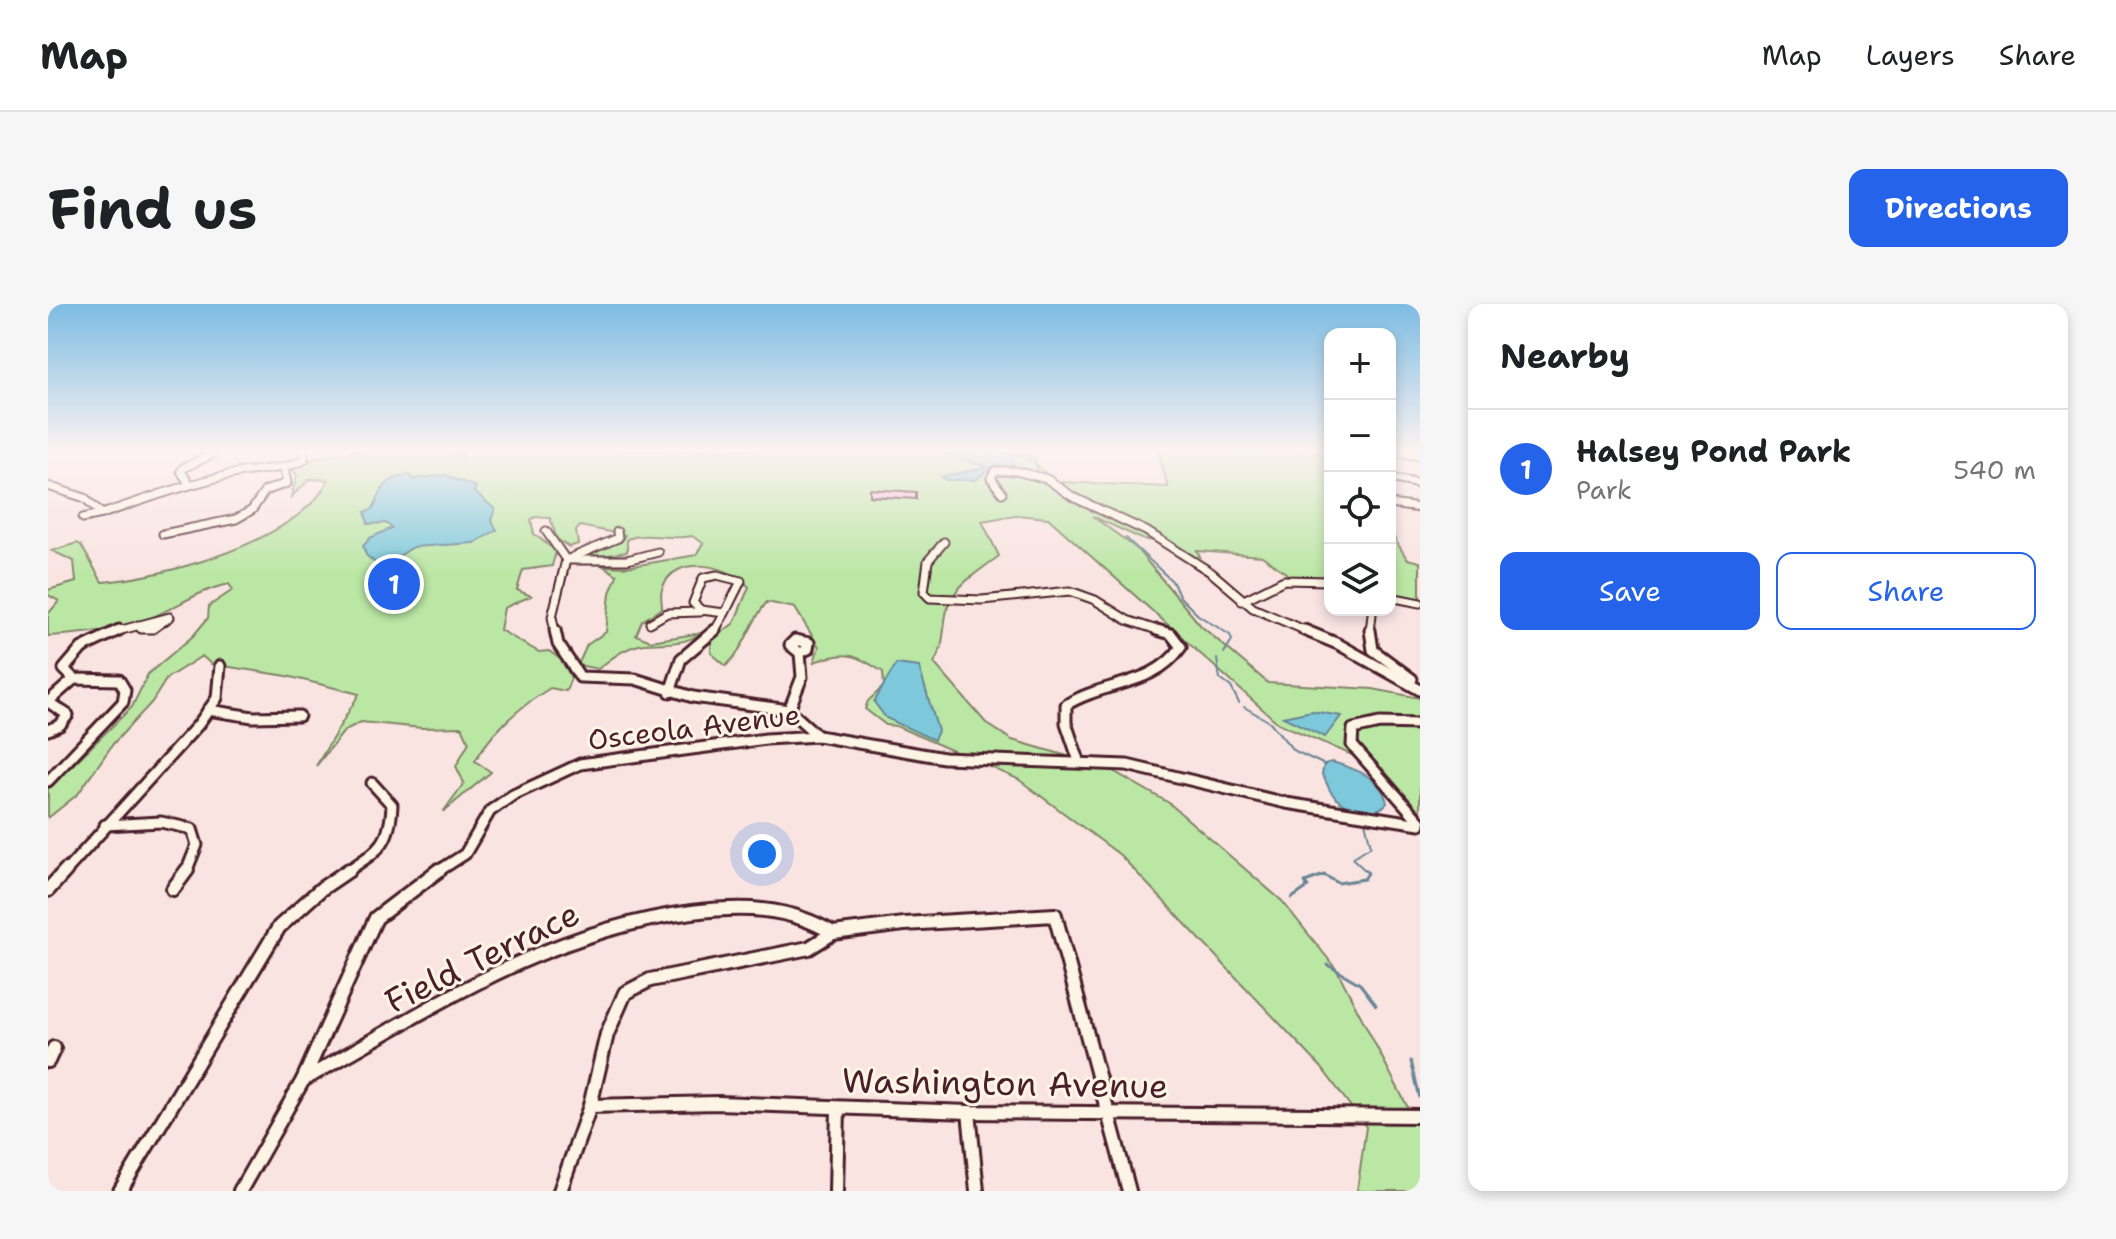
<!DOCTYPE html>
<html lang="en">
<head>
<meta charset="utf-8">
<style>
  :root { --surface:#fff; --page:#f6f6f6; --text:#202124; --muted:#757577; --line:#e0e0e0; --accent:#2563eb }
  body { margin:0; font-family:"Shantell Sans",sans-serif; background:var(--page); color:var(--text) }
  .controls { position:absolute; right:24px; top:24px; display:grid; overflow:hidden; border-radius:16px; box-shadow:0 4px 12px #0003 }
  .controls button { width:72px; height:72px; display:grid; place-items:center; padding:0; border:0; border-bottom:2px solid var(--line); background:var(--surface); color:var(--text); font:40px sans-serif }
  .you { position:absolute; left:714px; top:550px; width:28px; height:28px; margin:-20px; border:6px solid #fff; border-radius:50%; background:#1a73e8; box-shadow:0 0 0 12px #1a73e833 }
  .badge { display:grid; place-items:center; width:52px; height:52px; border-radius:50%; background:var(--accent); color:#fff; font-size:26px; font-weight:700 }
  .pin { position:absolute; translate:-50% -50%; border:4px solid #fff; box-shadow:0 2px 8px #0006 }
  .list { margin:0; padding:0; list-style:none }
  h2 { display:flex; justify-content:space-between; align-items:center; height:104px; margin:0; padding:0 32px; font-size:34px }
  h2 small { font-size:26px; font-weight:400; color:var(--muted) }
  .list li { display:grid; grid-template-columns:52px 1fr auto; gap:24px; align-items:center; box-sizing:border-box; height:120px; padding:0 32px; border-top:2px solid var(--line) }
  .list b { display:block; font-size:30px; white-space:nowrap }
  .list p { margin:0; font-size:26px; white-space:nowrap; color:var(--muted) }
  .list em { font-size:26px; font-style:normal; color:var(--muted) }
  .actions { display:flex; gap:16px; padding:24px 32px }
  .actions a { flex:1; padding:18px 0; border:2px solid var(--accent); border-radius:16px; text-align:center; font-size:28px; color:var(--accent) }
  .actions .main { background:var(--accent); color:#fff }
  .icon { flex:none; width:44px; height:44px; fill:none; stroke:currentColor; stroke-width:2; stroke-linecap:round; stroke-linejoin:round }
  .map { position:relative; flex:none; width:1372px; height:887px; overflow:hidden; border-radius:16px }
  header { display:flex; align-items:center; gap:48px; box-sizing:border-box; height:112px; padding:0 40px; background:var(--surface); border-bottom:2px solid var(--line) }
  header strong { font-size:38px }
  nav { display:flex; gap:44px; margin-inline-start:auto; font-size:28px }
  .intro { display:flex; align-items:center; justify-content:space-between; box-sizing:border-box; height:192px; padding:0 48px }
  h1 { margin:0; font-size:56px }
  .button { padding:20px 36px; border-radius:16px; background:var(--accent); color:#fff; font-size:28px; font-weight:700 }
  main { display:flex; gap:48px; padding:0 48px }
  aside { flex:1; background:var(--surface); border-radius:16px; box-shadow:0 4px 12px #0003 }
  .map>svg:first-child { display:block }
  .green { fill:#bbe7a5; stroke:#828368; stroke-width:2 }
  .water { fill:#7dc9db; stroke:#698595; stroke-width:2 }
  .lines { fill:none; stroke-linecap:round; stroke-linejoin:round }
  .stream-far1 { stroke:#698595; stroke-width:2 }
  .stream { stroke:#698595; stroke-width:3 }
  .building { fill:#f3bed9; stroke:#4a1f2b; stroke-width:2 }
  .minor-far2-casing { stroke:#4a1f2b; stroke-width:11 }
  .minor-far1-casing { stroke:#4a1f2b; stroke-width:15 }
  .minor-casing { stroke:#4a1f2b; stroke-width:18 }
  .minor-far2 { stroke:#fcf5e5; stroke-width:7 }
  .minor-far1 { stroke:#fcf5e5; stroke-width:9 }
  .minor { stroke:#fcf5e5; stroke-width:12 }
  .labels { text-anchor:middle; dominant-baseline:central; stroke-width:6; stroke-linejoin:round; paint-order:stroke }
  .street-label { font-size:28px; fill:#4a1f2b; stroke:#fcf5e5 }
  .near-street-label { font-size:34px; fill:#4a1f2b; stroke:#fcf5e5 }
</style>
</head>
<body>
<header>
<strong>Map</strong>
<nav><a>Map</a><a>Layers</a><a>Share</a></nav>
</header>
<div class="intro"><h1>Find us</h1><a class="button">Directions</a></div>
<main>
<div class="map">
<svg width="1372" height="887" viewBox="0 0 1372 887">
  <rect width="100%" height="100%" fill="#f9e4e1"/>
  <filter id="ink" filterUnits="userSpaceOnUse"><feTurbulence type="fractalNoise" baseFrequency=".0125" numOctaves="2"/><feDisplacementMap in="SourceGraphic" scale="16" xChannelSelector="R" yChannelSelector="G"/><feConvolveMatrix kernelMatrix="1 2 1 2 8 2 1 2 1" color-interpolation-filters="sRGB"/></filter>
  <g filter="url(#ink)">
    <g class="green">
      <path d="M316,146H401L414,153L411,146H957L984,156L1033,203L1014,178L1120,183L1110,146H1256L1282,151V277L1245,274L1214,252L1149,247L1152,253H1144L1118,237L1096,236L1044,212L1088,244L1153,322L1220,379L1325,385L1372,394V508L1334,464L1230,419L1000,214L968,211L934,217L951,252C934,265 907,281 900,302C894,322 898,341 886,359L938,419L964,436L1058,463L1121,499L1234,597L1289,666L1372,827V887H1309L1318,823L1273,763L1072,551L970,475L848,422L838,421L817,405L820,397L836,382L835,368C806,350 799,346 766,358L771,343L747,304L719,298C702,318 698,343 678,362L663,349V337L686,319L701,283C683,261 626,248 614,285C612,290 614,299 614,304L594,317L588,331L603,337L654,329C633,342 620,338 597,340C578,342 564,354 550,365L530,361L539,341L558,328L562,289L569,271L555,262L579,263L648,251L655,239L644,232C622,237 600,227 579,235V248L536,255L535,251L573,238L577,231L532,222L528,227L530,240L521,243L509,235L502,214L487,213L483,216L486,230L508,247L504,262L475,266L469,286L483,292L456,304L452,326L491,348L501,347L515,357L523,374L518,387L502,384C473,402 444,427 427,457L443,468L395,508L416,479L408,462L421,438L414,423L374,424L313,418L297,426L268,462L311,390L239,372L163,360L154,352L119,374L104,398L65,440L30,490L0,514V485L84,403L100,370L145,332L160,314L161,302L185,286L181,280C148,287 130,303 100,315C69,327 33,330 0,332V310L11,297L0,291V286L28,278L26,257L4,247L29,239L33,241L54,278C115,274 254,236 280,176L262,175L243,193L249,171L244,165L267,154Z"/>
      <path d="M1342,227L1359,255L1372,258V299L1342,293Z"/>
    </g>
    <g class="water">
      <path d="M897,146L956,148L964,151L966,163L938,167L928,176H898L894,173L939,163L898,150Z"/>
      <path d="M360,170L366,175L397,171L428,183L426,188L447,205L443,216L449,226L426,239L365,243L333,264L318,251L315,242L322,234L344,224L338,219L320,220L317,208L324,206C337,183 331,179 360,170Z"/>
      <path d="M848,360L871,363L890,427L886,436L838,414L826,398Z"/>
      <path d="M1264,407L1293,412L1277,433L1235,413Z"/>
      <path d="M1284,458C1305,464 1334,473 1339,499C1324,516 1294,505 1283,488C1279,482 1278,476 1274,471L1276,460Z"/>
    </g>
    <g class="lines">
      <g class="stream-far1">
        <path d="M961,150L974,149L987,154L990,168"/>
        <path d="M1078,234L1124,277L1132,293L1150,311L1182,331L1184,336L1176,349"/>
        <path d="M1169,355L1172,375L1183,383L1191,399"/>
        <path d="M1196,403L1222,418L1245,446L1277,461"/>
        <path d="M1317,518L1323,542L1304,554L1319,568"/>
      </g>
      <g class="stream">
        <path d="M1244,594L1260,583L1257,578L1276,571L1290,579L1316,575L1320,569L1317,566"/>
        <path d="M1280,661L1312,680L1328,701"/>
        <path d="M1363,757L1372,794"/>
      </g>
    </g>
    <path class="building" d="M822,185L868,188V195L822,192Z"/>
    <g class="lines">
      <defs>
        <g id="minor-far2">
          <path d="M1342,147L1372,152"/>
          <path d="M1342,174L1372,180"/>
          <path d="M141,180L133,167L135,164L165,150"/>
          <path d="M0,182L37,194L54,210C97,195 140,180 184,170C209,164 233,167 256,156V146"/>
          <path d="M954,189L943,174L947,167H968L999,175L1025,193L1098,227L1164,269L1205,304L1261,328"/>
          <path d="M1342,200L1372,204"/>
          <path d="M35,214L54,210"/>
          <path d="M498,227L518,256"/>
          <path d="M115,230L188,215L204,206L217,187L239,179L236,165"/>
          <path d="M896,238L880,257L876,288L882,294L934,296L1022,287L1047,296L1079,316L1115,328"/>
          <path d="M518,256H579L610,248"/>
          <path d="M518,256L570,234L569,228"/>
          <path d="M669,271L693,277L677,309L653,306L645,299L655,274Z"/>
          <path d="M1342,293L1372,299"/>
          <path d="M1194,297L1236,276L1282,277"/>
          <path d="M602,319L619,309L652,308"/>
          <path d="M66,328L122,313L105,325H93L90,321"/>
          <path d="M507,328L504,313L518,256"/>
          <path d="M666,328L677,309"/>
          <path d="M1322,328L1324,310"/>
        </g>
        <g id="minor-far1">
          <path d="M507,326L510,340L532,373L587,375L645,393L741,406L770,432"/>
          <path d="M1256,326L1290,340L1372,386"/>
          <path d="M1322,326L1325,346L1364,375"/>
          <path d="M747,336L761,339L760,345L752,349L742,341Z"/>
          <path d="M622,388L633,355L667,326"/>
          <path d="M0,398L20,411L12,421L0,426"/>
          <path d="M0,398L26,375"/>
          <path d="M160,406L205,413L251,412"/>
          <path d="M741,406L754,373L752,349"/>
          <path d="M1372,420L1332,419L1305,425L1304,441L1372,518"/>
          <path d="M1031,457L1018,419V401C1056,377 1106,383 1133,343L1123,330L1109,326"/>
          <path d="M0,477L75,398L77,386L71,376L26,375L16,365L34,344L71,326"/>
          <path d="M57,521L113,518L144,525L149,541L138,568"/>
          <path d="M17,568L150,421L169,394L172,362"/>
          <path d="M298,568C330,546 342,542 344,501L324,479"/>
          <path d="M389,568L417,550L442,507L465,491L532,460L718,435L770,432L896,454L1079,461L1238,499L1372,520"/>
        </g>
        <g id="minor">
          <path d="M125,585L139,566"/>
          <path d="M0,586L18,566"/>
          <path d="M0,757L6,744"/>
          <path d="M255,776C382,705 496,627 644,608C694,602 740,602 785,629"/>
          <path d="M542,802L670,799L921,808L1372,812"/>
          <path d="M921,808L929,887"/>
          <path d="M72,887L231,623L273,585L301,566"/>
          <path d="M192,887L255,776L328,614L391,566"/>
          <path d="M512,887L542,802L559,730L577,689L602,676L761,644L785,629L856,620L1007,611L1081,887"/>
          <path d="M788,887L790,804"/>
        </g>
      </defs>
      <use href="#minor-far2" class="minor-far2-casing"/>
      <use href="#minor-far1" class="minor-far1-casing"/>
      <use href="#minor" class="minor-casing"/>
      <use href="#minor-far2" class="minor-far2"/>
      <use href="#minor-far1" class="minor-far1"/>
      <use href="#minor" class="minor"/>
    </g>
  </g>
  <linearGradient id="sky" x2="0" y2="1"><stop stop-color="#7dbce3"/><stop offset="0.54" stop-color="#fcf3f2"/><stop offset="1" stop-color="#fcf3f2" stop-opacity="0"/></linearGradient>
  <rect width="1372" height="271" fill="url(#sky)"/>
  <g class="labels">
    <g class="street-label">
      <text transform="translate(646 423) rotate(-7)">Osceola Avenue</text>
    </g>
    <g class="near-street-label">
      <text transform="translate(434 653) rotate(-26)">Field Terrace</text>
      <text transform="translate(957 779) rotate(1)">Washington Avenue</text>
    </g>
  </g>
</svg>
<div class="controls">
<button>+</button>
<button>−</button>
<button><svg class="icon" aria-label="locate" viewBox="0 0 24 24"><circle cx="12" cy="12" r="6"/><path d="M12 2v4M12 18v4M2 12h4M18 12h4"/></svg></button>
<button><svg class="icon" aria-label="layers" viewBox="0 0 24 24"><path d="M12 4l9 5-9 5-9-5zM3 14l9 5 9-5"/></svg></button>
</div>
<div class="you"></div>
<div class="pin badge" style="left:346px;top:280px">1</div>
</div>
<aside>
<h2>Nearby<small></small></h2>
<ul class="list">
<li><span class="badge">1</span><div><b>Halsey Pond Park</b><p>Park</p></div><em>540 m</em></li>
</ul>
<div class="actions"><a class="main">Save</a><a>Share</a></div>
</aside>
</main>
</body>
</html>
